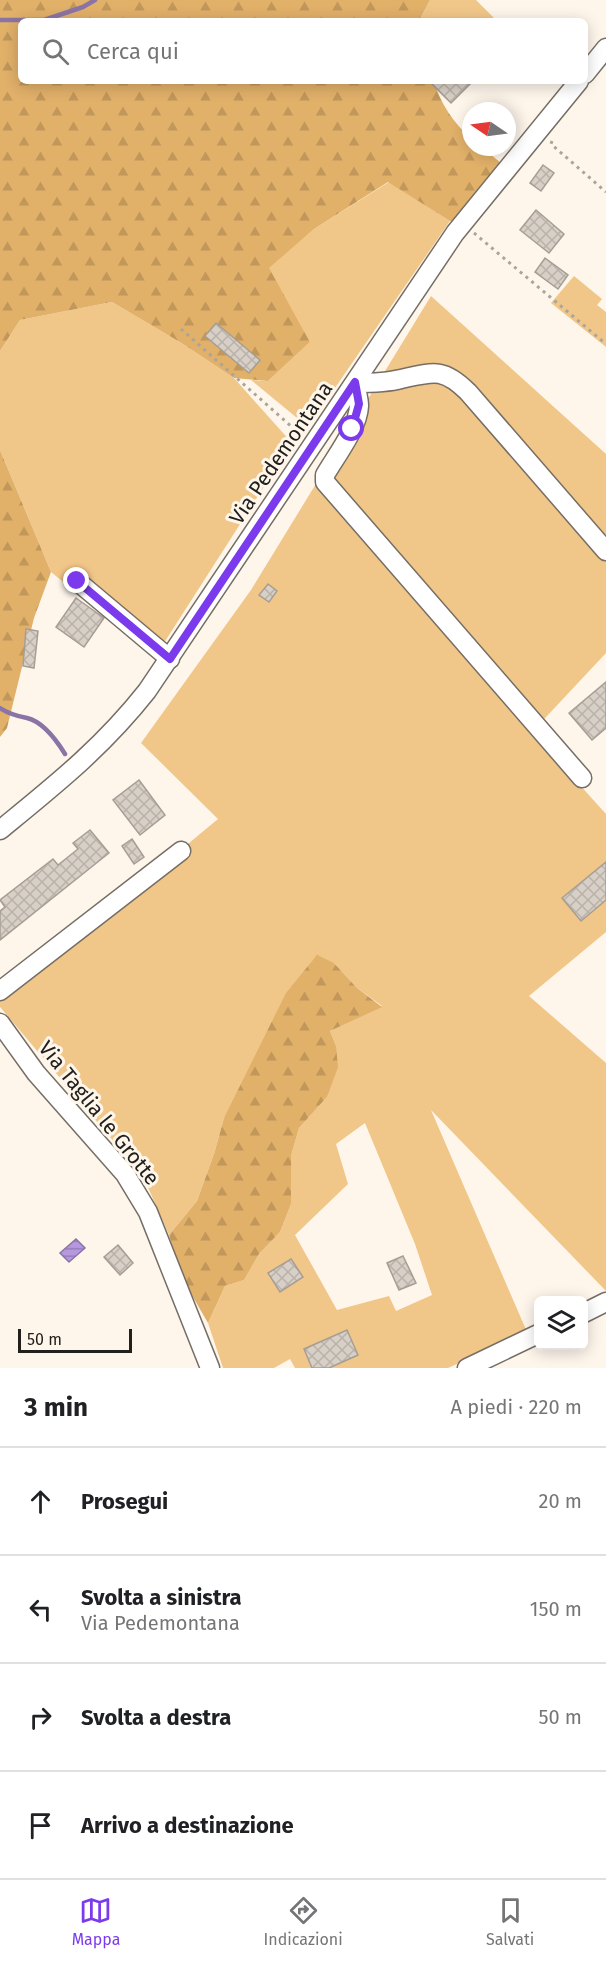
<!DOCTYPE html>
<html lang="it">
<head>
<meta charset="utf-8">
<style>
  :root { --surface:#fff; --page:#f6f6f6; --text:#202124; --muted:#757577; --line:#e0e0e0; --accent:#7c3aed }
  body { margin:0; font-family:"Fira Sans",sans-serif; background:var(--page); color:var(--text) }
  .controls { position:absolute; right:18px; bottom:18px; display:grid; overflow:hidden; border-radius:9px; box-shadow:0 3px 15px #0003 }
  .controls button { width:54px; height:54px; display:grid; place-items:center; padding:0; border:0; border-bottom:2px solid var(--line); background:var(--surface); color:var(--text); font:30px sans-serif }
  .compass { position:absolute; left:462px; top:102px; width:54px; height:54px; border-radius:50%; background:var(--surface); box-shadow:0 3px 15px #0003; rotate:283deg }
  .scale { position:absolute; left:18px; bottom:15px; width:114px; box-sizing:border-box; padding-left:6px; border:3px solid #22201c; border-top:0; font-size:16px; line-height:21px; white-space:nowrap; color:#22201c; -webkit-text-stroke:4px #fef6eb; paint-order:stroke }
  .stop { position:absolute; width:18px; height:18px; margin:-14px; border:4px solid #7c3aed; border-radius:50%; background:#fff }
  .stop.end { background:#7c3aed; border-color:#fff; box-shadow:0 2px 6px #0008 }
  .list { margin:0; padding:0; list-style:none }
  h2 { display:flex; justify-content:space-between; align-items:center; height:78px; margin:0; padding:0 24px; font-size:26px }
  h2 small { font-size:20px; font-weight:400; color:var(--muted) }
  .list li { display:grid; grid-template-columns:39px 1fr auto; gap:18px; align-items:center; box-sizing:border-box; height:108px; padding:0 24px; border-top:2px solid var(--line) }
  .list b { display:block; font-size:22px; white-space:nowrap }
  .list p { margin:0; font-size:20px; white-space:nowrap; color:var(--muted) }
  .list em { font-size:20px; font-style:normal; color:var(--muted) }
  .icon { flex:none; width:33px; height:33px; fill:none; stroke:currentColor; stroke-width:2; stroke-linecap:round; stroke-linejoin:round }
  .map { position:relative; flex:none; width:606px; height:1368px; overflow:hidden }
  .search { position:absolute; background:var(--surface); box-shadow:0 3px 15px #0003; left:18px; right:18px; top:18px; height:66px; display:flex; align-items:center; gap:15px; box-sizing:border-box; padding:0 21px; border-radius:9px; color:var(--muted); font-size:22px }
  .sheet { height:510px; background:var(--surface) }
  nav { display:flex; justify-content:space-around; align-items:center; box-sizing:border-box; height:84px; border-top:2px solid var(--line); background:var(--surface); font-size:16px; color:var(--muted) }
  nav a { display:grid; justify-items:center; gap:3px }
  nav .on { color:var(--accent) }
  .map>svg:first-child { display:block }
  .green { fill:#f1c689; fill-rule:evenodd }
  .forest { fill:url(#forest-firs) }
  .water { fill:url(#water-rules); stroke:#8a74a5; stroke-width:1.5 }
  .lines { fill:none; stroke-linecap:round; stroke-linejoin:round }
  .stream { stroke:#8a74a5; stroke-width:4.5 }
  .building { fill:url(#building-cross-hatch); stroke:#a69e94; stroke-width:1.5 }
  .minor-casing { stroke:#766e65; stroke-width:21 }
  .path { stroke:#aaa59c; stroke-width:3; stroke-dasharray:3 4.5; stroke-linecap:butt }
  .minor { stroke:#fff; stroke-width:18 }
  .route { stroke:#7c3aed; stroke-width:8 }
  .labels { text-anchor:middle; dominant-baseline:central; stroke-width:6; stroke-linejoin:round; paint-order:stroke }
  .street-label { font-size:21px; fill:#22201c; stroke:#fef6eb }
</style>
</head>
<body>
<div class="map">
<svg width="606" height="1368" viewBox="0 0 606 1368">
  <defs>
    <pattern id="forest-firs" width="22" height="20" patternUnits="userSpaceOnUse" patternTransform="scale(1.5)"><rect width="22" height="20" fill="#e1b069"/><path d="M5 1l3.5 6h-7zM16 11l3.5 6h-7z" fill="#c1975a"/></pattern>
    <pattern id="water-rules" width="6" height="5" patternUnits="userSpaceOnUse" patternTransform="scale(1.5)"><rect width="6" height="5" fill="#b798e0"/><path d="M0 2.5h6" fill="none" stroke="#947cb5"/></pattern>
    <pattern id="building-cross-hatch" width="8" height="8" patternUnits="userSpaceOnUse" patternTransform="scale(1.5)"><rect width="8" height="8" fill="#d8d0c6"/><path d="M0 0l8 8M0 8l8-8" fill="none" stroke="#b9b2aa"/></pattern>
  </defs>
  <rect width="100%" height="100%" fill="#fef6eb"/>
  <g class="green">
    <path d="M430,0H476L497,21H419Z"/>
    <path d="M389,182L450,221L308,427L251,380L268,381L310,342L268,268L314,229Z"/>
    <path d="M574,276L602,299L597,305L606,312V347L551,303Z"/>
    <path d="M431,296L606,454V653L532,732L606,814V932L529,996L606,1063V1291L431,1110L527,1332L448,1368H295L290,1359L274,1368H223L208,1323L225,1286L244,1280L259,1254L280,1232L291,1204V1156L299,1128L327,1097L336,1046L330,1031L382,1006L356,987L334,963L224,1118L214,1154L197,1201L169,1235L143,1176L0,1007V1000L218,819L141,743L251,590ZM365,1123L415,1244L432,1295L396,1311L389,1296L337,1310L295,1235L348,1184L336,1144Z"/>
    <path d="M112,302L183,344L234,378L292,443L155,657L51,572L0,450V351L20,320Z"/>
  </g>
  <g class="forest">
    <path d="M0,0H430L419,21H21V81H434C440,103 454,124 471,138V147H482L508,169L463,223L450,221L388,182L314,229L269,268L310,342L268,381L234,378L183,344L112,302L20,320L0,351Z"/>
    <path d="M0,450L51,572L34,618L7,728L0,737Z"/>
    <path d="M317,955L334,963L356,987L382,1007L330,1031L336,1046L338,1067L327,1097L299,1128L291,1156V1204L280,1232L259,1254L244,1280L225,1286L208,1323L182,1278L169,1235L197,1201L214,1154L224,1118L286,993Z"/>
  </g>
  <path class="water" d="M76,1239L85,1248L69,1262L60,1253Z"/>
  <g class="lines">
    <g class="stream">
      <path d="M0,20H44L83,7L95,0"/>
      <path d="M0,708C9,714 17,716 27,718C44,722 57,741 65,754"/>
    </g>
  </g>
  <g class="building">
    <path d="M429,81H473L451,103Z"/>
    <path d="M543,165L554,173L541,191L530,183Z"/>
    <path d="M536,210L564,234L549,253L520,230Z"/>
    <path d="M545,258L568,275L558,289L535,272Z"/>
    <path d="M216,323L260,360L249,373L205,336Z"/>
    <path d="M268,584L277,591L269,602L259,595Z"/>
    <path d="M76,598L104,618L84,647L56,627Z"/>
    <path d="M26,629L38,631L34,668L23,666Z"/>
    <path d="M606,682V728L592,740L569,713Z"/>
    <path d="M139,780L165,815L140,835L113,800Z"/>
    <path d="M90,830L109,853L0,940V911L5,907L0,900L53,859L58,865L78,849L73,843Z"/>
    <path d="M132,839L144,857L134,864L122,846Z"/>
    <path d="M606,862V900L581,921L562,898Z"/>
    <path d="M118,1245L133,1263L120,1275L104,1257Z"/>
    <path d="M403,1256L416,1283L399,1290L387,1263Z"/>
    <path d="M291,1259L303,1277L280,1292L268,1273Z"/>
    <path d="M347,1330L358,1355L329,1368H312L304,1349Z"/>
  </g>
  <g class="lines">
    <defs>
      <g id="minor">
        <path d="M585,74L606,48"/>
        <path d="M77,581L170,659"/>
        <path d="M582,778L325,482V475C336,456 358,428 359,406C359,398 356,390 355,383C370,383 386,383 401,379C433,372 443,367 468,392L606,551"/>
        <path d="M0,830C55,785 102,748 147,691L455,233L579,81"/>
        <path d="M0,991L181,851"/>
        <path d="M0,1023L36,1073L125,1174L148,1212L210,1368"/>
        <path d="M584,1313L606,1302"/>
        <path d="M467,1368L538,1334"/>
      </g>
    </defs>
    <use href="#minor" class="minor-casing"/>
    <g class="path">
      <path d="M552,141L551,144L606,192"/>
      <path d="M474,233L606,344"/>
      <path d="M181,329L300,434"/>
    </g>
    <use href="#minor" class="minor"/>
  </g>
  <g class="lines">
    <path class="route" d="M77,581L170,659L355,382L359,404L352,429"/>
  </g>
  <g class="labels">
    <g class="street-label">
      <text transform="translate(281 453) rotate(-56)">Via Pedemontana</text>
      <text transform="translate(99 1113) rotate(51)">Via Taglia le Grotte</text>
    </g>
  </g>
</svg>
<div class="controls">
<button><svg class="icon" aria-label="layers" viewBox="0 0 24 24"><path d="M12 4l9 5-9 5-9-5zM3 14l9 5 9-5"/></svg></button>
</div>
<svg class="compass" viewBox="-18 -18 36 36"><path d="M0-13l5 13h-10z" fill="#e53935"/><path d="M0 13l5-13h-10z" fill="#757577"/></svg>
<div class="scale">50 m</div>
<div class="stop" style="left:352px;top:429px"></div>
<div class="stop end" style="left:77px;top:581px"></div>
<div class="search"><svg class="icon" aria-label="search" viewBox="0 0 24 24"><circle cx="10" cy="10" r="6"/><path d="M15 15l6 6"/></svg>Cerca qui</div>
</div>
<section class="sheet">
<h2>3 min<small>A piedi · 220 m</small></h2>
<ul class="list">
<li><svg class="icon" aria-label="ahead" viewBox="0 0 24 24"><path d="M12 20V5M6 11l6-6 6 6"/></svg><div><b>Prosegui</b></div><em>20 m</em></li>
<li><svg class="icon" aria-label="left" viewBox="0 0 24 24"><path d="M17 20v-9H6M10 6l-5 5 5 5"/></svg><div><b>Svolta a sinistra</b><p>Via Pedemontana</p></div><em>150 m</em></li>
<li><svg class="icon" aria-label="right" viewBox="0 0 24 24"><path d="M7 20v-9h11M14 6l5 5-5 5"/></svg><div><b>Svolta a destra</b></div><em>50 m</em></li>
<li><svg class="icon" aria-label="arrive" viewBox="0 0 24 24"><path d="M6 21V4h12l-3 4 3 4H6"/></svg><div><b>Arrivo a destinazione</b></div></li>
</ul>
</section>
<nav>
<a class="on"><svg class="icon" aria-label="map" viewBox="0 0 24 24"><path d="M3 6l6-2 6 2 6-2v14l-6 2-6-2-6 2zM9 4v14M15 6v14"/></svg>Mappa</a>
<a><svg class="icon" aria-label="directions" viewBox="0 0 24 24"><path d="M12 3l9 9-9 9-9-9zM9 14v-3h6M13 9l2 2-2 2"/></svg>Indicazioni</a>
<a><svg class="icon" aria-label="saved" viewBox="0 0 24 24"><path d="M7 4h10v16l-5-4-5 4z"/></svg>Salvati</a>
</nav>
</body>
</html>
